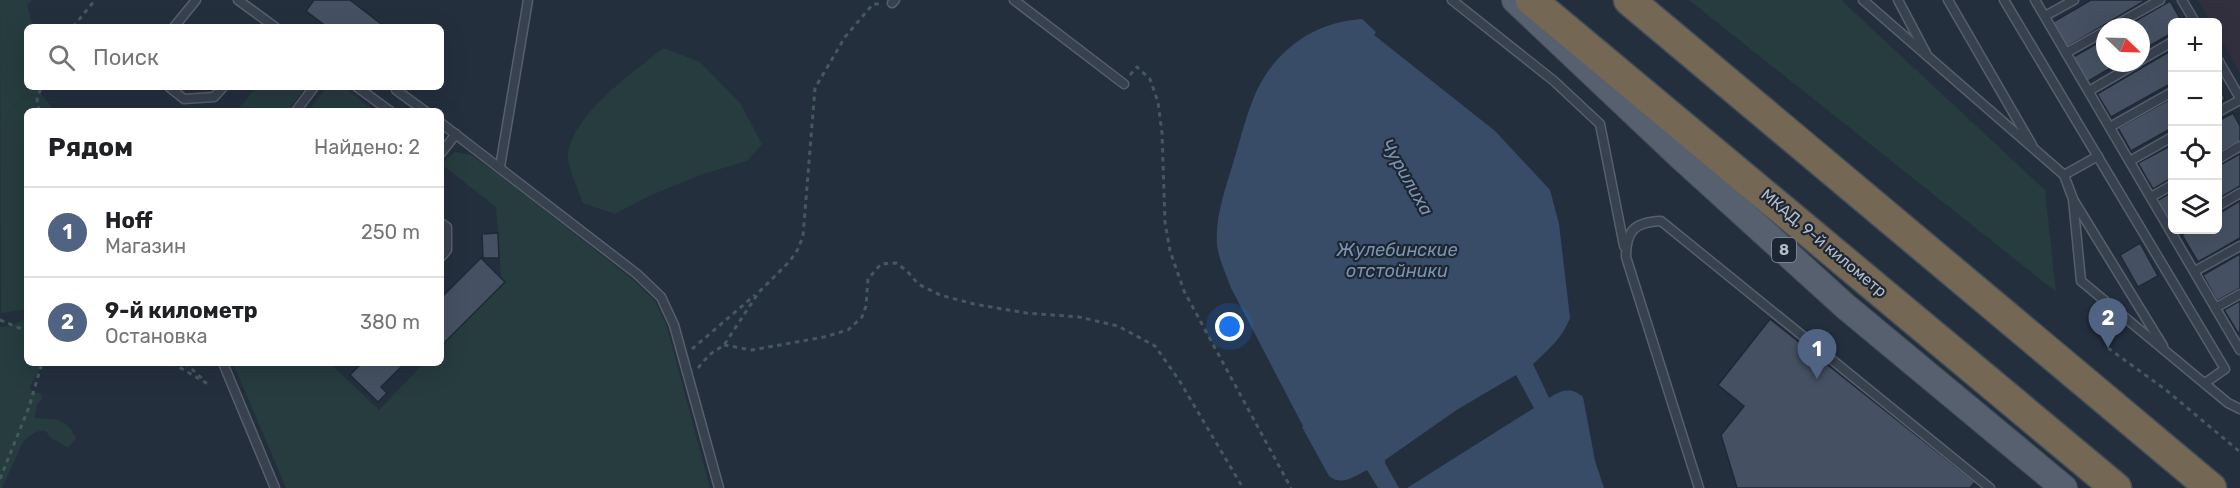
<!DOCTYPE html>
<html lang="ru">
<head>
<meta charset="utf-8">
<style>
  :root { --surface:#fff; --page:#f6f6f6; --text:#202124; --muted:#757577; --line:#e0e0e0; --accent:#506383 }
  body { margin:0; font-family:Rubik,sans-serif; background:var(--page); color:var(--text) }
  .controls { position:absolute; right:18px; top:18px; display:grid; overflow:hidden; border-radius:9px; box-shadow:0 6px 24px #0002 }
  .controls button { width:54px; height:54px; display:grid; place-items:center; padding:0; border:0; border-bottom:2px solid var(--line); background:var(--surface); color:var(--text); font:30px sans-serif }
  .compass { position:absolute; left:2096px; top:18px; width:54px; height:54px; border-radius:50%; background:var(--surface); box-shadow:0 6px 24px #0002; rotate:113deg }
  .you { position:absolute; left:1230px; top:327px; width:21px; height:21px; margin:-15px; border:4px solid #fff; border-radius:50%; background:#1a73e8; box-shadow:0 0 0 9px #1a73e833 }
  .badge { display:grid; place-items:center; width:39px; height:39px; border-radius:50%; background:var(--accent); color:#fff; font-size:20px; font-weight:700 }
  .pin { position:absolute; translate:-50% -50px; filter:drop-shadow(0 2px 3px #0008) }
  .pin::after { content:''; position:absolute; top:32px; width:21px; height:18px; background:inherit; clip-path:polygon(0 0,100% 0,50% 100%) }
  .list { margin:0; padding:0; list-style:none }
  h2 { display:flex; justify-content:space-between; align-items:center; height:78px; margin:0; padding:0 24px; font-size:26px }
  h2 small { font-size:20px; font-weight:400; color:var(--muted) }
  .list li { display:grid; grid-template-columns:39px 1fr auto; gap:18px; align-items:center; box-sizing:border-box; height:90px; padding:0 24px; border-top:2px solid var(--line) }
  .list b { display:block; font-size:22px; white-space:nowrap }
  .list p { margin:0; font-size:20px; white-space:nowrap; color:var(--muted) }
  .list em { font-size:20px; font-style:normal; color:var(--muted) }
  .icon { flex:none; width:33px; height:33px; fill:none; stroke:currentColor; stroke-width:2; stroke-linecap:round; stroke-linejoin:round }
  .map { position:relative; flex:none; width:2240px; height:488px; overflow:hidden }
  .search { position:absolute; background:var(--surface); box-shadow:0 6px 24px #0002; left:24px; top:24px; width:420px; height:66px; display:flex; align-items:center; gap:15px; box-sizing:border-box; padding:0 21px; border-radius:9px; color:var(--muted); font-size:22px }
  .panel { position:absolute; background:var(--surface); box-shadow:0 6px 24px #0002; left:24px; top:108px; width:420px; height:258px; border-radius:9px }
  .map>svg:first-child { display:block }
  .medical { fill:#32303f }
  .green { fill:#263c3f }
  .water { fill:#394c67 }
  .building { fill:#455162; stroke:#1f2835; stroke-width:1.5 }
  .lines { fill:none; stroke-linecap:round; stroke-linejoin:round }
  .lane-casing { stroke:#565f6c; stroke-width:11 }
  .primary-casing { stroke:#414a57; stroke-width:28 }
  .highway-casing { stroke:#434c59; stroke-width:33 }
  .path { stroke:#44595c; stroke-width:3; stroke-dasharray:4.5 4.5; stroke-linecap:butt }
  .lane { stroke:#38414e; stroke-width:8 }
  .primary { stroke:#56606e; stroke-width:26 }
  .highway { stroke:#746855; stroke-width:30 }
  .labels { text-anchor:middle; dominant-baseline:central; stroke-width:4.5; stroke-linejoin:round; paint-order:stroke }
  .shield { fill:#1d2633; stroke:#878f9c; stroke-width:1.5 }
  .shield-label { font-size:15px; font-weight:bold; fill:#b4bcc9 }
  .street-label { font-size:16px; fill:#b4bcc9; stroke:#1d2633 }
  .water-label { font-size:18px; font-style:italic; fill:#7c92b1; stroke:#1d2633 }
</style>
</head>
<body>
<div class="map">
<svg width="2240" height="488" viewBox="0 0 2240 488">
  <rect width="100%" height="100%" fill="#242f3e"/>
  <path class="medical" d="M2198,0H2240V73L2218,34V22H2211Z"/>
  <g class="green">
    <path d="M0,0H32L27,5L33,27H27V87H36L52,108V111H27V309L1,313Z"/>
    <path d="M1689,0H1841L2045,190L2056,292Z"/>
    <path d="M663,48L700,62L740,103L762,144L747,161L703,174L649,196L615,214L583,203C579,192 567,165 568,154C573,114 633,73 663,48Z"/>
    <path d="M256,87H306L287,111H237Z"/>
    <path d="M327,87H343L375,111H308Z"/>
    <path d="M455,152L471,155L498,174L632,279L655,301L667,327L710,488H286L233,363H330L379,410L424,363H441V346L504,282L501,278L496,207L441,164Z"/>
    <path d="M22,320L27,321V363L41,364C39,374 32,380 30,388L34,393H41L42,399L37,404L35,418C57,420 64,416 76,438L68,448L50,437L46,431C37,430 29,435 23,442L2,488H0V327L11,326Z"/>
  </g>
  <path class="water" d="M1362,19L1376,32L1374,35L1495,131L1550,190L1559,224L1570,318C1563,337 1548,350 1533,364L1549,398C1560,391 1571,386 1583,397L1595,461L1604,488H1407L1534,408L1516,375L1458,409L1385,460V463L1399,488H1378L1367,470C1353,477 1342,486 1329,476L1302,427L1303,426L1231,288C1226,274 1219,260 1217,245C1215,216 1226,187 1234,160C1241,137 1247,112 1257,90C1278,48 1315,22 1362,19Z"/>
  <g class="building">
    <path d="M314,0H350L385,27H327L306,11Z"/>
    <path d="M2091,0H2146L2067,47L2053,22Z"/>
    <path d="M2170,1L2182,22H2172V33L2141,51V27H2125Z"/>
    <path d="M2105,39V63H2119L2087,82L2073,57Z"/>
    <path d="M2172,50V83L2111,117L2097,94Z"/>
    <path d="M2218,85L2225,99L2218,104Z"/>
    <path d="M2172,98V128L2131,151L2118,128Z"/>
    <path d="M2233,113L2240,126V141L2218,153V121Z"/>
    <path d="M2172,145V178L2153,189L2138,163Z"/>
    <path d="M2240,154V186L2218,199V166Z"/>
    <path d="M2172,192V224L2169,226L2155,202Z"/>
    <path d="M2240,201V238L2198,262L2182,235L2191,230H2218V214Z"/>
    <path d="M498,233L499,258H483L482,234Z"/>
    <path d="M2140,243L2158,276L2138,287L2120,255Z"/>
    <path d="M2240,254V288L2217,301L2203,275Z"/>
    <path d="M481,258L505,282L441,346V298Z"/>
    <path d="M2240,301V332L2238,333L2224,310Z"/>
    <path d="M1770,319L1975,482L1970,488H1737L1721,435L1744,406L1718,385Z"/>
    <path d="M362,363H405L381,387L387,393L378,402L350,375Z"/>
  </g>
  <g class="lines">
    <defs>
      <g id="lane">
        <path d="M238,0L275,27"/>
        <path d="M1014,0L1124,84"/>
        <path d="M1452,0L1554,81L1600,124L1624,246"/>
        <path d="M1863,0L2064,175L2073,199L2081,281L2228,403L2240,409"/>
        <path d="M1898,0L1926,53"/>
        <path d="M1948,0L2032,145"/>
        <path d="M2004,0L2225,369L2205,383"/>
        <path d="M2035,0L2240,350"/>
        <path d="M2182,0L2195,22"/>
        <path d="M892,3L895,0"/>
        <path d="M2045,16L2074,0"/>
        <path d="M174,27L196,0"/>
        <path d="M2112,27L2160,0"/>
        <path d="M2066,53L2105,31"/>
        <path d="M2141,60L2172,42"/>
        <path d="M2218,60L2240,98"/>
        <path d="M169,87L184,99L214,97L223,87"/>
        <path d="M357,87L390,111"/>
        <path d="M396,90L425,111"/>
        <path d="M2089,91L2137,63"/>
        <path d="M296,111L314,87"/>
        <path d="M2218,112L2240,100"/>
        <path d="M441,123L637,274L661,297L674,325L719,488"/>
        <path d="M2110,127L2172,92"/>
        <path d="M441,153L456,134"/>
        <path d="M2218,159L2240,146"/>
        <path d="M2130,161L2172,137"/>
        <path d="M500,167L528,0"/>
        <path d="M2064,175L2098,156"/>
        <path d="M2151,197L2172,185"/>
        <path d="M2074,201L2163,346"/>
        <path d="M2218,206L2240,193"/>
        <path d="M441,223L447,227V250L441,257"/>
        <path d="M2195,271L2240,246"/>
        <path d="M2217,307L2240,294"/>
        <path d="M223,363L275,488"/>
        <path d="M1699,488L1626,257C1626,231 1634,222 1661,221L1990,488"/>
      </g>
      <path id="primary" d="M1515,0L1680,156L1845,306L2064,488"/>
      <g id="highway">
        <path d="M1531,0L2116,488"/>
        <path d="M1629,0L2211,488"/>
      </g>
    </defs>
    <use href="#lane" class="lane-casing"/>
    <use href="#primary" class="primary-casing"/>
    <use href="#highway" class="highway-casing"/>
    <g class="path">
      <path d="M73,27L95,0"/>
      <path d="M1130,75L1137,67L1150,79L1158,102L1162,133L1165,222L1170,251L1184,291L1291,488"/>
      <path d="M39,111L37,100L41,87"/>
      <path d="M0,320L27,331"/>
      <path d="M724,345L752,350L824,337L848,330L862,317L866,306L868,279L881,264L896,263L907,271L918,284L940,295L974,304L1026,313L1079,317L1118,326L1155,346L1179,380L1243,488"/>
      <path d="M2108,348L2166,390L2240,452"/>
      <path d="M692,349L755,295"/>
      <path d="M172,363L208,384"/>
      <path d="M185,363L204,380"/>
      <path d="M698,368L709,355L724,345L759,292L790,261L798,249L803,236L815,88L845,37L873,4H882"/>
      <path d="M0,479L29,407L42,363"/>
    </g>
    <use href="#lane" class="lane"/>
    <use href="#primary" class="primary"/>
    <use href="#highway" class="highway"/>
  </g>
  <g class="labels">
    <rect class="shield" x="1772" y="238" width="24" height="24" rx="4.5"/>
    <g class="shield-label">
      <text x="1784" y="250">8</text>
    </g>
    <g class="street-label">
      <text transform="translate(1824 243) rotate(40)">МКАД, 9-й километр</text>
    </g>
    <g class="water-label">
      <text transform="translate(1407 177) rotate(60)">Чурилиха</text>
      <text x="1397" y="250">Жулебинские<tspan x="1397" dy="21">отстойники</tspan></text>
    </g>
  </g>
</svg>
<div class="controls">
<button>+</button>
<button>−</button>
<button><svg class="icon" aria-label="locate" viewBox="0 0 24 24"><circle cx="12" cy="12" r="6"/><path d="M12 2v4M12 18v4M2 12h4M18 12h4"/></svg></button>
<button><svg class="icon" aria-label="layers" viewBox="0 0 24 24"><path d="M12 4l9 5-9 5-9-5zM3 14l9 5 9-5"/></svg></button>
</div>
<svg class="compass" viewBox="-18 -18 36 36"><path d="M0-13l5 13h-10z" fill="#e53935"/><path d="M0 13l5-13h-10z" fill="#757577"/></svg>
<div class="you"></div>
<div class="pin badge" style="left:1817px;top:379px">1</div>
<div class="pin badge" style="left:2108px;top:348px">2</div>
<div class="search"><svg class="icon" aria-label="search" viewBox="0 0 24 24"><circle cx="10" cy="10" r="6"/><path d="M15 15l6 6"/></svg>Поиск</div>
<section class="panel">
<h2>Рядом<small>Найдено: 2</small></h2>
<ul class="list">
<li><span class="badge">1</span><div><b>Hoff</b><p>Магазин</p></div><em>250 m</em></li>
<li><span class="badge">2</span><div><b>9-й километр</b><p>Остановка</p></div><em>380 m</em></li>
</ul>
</section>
</div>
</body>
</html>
